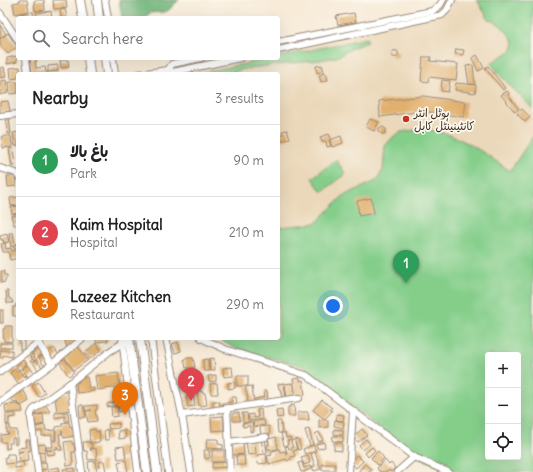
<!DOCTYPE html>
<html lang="en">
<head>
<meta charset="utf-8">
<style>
  :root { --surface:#fff; --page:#f2f2f2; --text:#202124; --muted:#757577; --line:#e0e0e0; --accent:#c8321e }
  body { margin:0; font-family:Delius,"Playpen Sans Arabic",sans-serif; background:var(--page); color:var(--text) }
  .controls { position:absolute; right:12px; bottom:12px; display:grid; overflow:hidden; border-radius:4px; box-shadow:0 4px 16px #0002 }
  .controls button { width:36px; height:36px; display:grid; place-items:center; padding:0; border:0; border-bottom:1px solid var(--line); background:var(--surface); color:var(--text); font:20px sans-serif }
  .you { position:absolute; left:333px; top:306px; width:14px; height:14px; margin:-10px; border:3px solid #fff; border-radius:50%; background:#1a73e8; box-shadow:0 0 0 6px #1a73e833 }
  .badge { display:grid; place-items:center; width:26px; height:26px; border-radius:50%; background:var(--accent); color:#fff; font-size:13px; font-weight:700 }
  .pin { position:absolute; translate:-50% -33px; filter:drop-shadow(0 1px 2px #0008) }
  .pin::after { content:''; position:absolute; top:21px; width:14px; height:12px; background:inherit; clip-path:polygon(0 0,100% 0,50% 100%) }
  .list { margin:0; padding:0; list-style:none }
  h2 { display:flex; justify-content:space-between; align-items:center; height:52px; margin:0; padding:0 16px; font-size:17px }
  h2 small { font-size:13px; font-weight:400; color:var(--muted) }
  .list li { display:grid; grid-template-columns:26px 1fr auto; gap:12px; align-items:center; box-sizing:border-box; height:72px; padding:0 16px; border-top:1px solid var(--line) }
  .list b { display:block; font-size:15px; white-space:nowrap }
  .list p { margin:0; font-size:13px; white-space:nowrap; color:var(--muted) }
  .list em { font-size:13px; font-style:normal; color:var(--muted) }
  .icon { flex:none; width:22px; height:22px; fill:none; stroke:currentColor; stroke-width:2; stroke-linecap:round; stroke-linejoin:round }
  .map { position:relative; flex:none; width:533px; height:472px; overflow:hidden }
  .search { position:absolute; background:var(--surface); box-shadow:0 4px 16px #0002; left:16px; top:16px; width:264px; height:44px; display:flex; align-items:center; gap:10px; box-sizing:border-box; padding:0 14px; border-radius:4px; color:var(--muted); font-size:15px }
  .panel { position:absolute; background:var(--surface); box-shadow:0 4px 16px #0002; left:16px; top:72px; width:264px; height:268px; border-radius:4px }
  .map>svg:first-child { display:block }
  .built { fill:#ebd8ba }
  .green { fill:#84ce8a; stroke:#607c54; fill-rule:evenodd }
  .forest { fill:#6bb176; stroke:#536e4a }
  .building { fill:#e1b06e }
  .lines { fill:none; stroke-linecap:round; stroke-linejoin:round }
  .minor-casing { stroke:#9a8a7b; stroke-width:8 }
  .major-casing { stroke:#9a8a7b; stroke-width:10 }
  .minor { stroke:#fff; stroke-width:6 }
  .major { stroke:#fff; stroke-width:8 }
  .poi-dot { fill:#c8321e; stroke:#fbf7ec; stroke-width:1.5 }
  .labels { text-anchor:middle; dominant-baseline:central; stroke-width:3.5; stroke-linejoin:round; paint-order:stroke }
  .poi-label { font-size:11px; fill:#3b2a1e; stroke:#fbf7ec; text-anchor:start }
</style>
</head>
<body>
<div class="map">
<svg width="533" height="472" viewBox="0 0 533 472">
  <rect width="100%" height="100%" fill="#fbf7ec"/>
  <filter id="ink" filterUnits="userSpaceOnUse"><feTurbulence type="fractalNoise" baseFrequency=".025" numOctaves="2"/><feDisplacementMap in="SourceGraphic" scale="8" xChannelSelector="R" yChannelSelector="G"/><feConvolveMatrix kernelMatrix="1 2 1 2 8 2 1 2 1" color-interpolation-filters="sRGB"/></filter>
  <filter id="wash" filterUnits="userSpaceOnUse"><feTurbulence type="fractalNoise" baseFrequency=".012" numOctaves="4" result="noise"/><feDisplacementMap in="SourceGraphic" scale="16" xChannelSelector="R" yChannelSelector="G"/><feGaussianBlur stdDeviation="0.9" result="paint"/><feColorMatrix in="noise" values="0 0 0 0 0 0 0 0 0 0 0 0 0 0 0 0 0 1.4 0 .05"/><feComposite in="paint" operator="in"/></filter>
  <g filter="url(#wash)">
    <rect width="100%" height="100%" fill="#f8ebd8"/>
    <path class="built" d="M443,0H477L502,26L512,38L514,43L512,49L492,64L501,76L533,109V136L510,172L488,156L455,138L431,130L385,150L383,170L376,181L343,196L316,223L302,225L278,227V74H168V70L172,64L201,58H278V42L432,11Z"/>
    <g class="green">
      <path d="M477,0H533V109L501,76L491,63L512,50L514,43C509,33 501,23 489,20Z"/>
      <path d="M367,38L368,42L354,47L337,57L320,60L251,68L239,70L231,74H196L272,58H278V57Z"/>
      <path d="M415,130C420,130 426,129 430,130C460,134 487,155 510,171L533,136V472H462L436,465L418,457L310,375L306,367L237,349L215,338H278V227L302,225L316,223L343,196L376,181L383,170L385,146L393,137L401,132ZM488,355H518V457H488Z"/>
      <path d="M336,160L346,174L322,192L312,178Z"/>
    </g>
    <path class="forest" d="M119,0H179L169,10L165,12L150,13L144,18H122Z"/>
    <g id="blocks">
      <g class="building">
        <path d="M19,0H27L29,11L15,14L13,3L19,2Z"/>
        <path d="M37,0H44L45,10L35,11L34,1Z"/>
        <path d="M53,0H66L67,8L54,9Z"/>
        <path d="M65,9L67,18H61L60,10Z"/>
        <path d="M51,11L52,18H37L36,13Z"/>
        <path d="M33,12L34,18H19V14Z"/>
        <path d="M354,13L356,22L338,25L336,16Z"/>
        <path d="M0,25L6,34L0,38Z"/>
        <path d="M8,33L17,47L8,54L0,45V39Z"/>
        <path d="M456,49L464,50L463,55L455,54Z"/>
        <circle cx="395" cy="54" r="3.5"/>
        <path d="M477,55L484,68L478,71L472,58Z"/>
        <path d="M16,56L17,62L7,64V58Z"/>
        <path d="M423,57H431L430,61L458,64L456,80L429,77L428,82L421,81Z"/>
        <path d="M30,58H36L37,61H35L36,68L45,67L46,72H48V74H32Z"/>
        <path d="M60,60H68L69,67L61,68Z"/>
        <path d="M58,65V71L48,72V66Z"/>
        <path d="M322,65L324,71L317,73L316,66Z"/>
        <path d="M473,65L475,84H469L466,66Z"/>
        <path d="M488,66L505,88L503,90L485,68Z"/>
        <path d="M4,67L6,77L0,78V68Z"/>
        <path d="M20,67V74H18V78L11,79L10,68Z"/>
        <path d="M326,73L328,80L321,82L319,75Z"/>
        <path d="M6,80L8,93L0,95V81Z"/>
        <path d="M442,80L450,81L448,92L441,91Z"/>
        <path d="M9,82H18V93L10,94Z"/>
        <path d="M456,83L476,85L475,93L455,90Z"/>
        <path d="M507,91L509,94L508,95L519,109L515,112L501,95Z"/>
        <path d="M423,96L466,102L464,117L422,111L380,117L379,101Z"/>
        <path d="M8,101L10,111L0,113V102Z"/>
        <path d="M522,109L530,117L525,122L517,114Z"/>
        <path d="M6,118H9L11,134H8Z"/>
        <path d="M370,119L379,122L374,131L366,127Z"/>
        <path d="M383,127L386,129V133L382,134L379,132V128Z"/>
        <path d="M287,130L290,138L282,141L281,139L278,140V136L283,134L282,131Z"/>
        <path d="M18,132V146H15L13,133Z"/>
        <path d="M329,134L331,139L329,140L331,146L327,147L326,141L322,142L320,137Z"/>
        <path d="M2,136H11L12,147L3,148Z"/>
        <path d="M341,136L343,143L332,147L330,140Z"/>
        <path d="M13,148L15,166H12L9,149Z"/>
        <path d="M7,176H15L16,186L8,187Z"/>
        <path d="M18,197V205L11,206L10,198Z"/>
        <path d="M371,198L374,213L359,216L357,201Z"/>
        <path d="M18,206V213L12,214L11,207Z"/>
        <path d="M17,215L18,225H14L11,216Z"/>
        <path d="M9,233H13L15,245L18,244V248L14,249V246L11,247Z"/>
        <path d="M7,234L9,242L4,243L3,240H1L0,236Z"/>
        <path d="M5,243L6,249L11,248L12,251L18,250V258L10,260L9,252H3L1,244Z"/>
        <path d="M1,271H4V275H7V278L5,279V282L1,283Z"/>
        <path d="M6,291H8L9,298L12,300L13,303H7Z"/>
        <path d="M16,304H18V316H13V307H16Z"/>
        <rect x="0" y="310" width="3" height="13"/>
        <path d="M5,326H12V342L4,341L3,329H5Z"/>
        <rect x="20" y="338" width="4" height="12"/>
        <path d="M64,338H75L77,341L67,348Z"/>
        <path d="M96,338H108V341L96,342Z"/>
        <path d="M178,342L181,351L175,353L172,344Z"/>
        <path d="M0,343H12V347L0,348Z"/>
        <path d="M96,343L101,350L90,359L85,353Z"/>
        <path d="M77,345L88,360L74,370L63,356Z"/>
        <path d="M40,347L44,353L31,363L30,361L33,359L30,356L32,354L35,358L32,353Z"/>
        <path d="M54,348L59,355L53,360L48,352Z"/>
        <path d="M0,350H12V357L3,355V358H0Z"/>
        <path d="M45,354L50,362L44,366L39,358Z"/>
        <path d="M64,358L74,372L69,376L59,362Z"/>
        <path d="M189,358H193L195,367L186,368L184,359Z"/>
        <path d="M214,358L215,370L210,371L209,359Z"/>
        <path d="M208,359L209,371H204L203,360Z"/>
        <path d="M23,360L27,364L20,370L16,367Z"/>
        <path d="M36,360L42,367L38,370L33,363Z"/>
        <path d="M27,365L34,374L29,378L22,369Z"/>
        <path d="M232,367L233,376L224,377L223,368Z"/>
        <path d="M195,368L197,377L188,379L187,370Z"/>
        <path d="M15,369L17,371L19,370L24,377L26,375L28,378L20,385L10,373Z"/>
        <path d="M118,373L120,387L97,390L95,376Z"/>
        <path d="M216,375V381L209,382L208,376Z"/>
        <rect x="237" y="376" width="11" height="10"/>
        <path d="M87,377L89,388H94V391L77,393L76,383L79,382V378Z"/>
        <path d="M300,378V381L303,380L305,395L296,396L293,379Z"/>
        <path d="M197,380L200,387L198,388L199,391H202V393H205L207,405L199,406L197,391L192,392L190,381Z"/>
        <path d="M38,382L45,393L39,397L32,386Z"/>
        <path d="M235,382V388L228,389V383Z"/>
        <path d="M217,383L218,394H211L210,384Z"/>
        <path d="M284,383L286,398H282L280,389H279L278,384Z"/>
        <path d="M292,383L294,396L287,397L285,384Z"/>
        <path d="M252,386L254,402L248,403L247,399H248L245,387Z"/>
        <path d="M24,391L29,401L21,406L20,404L18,405L17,402L14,403L11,398Z"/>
        <path d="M264,391H267L268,400L255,402V399L265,397Z"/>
        <path d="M62,392H69L71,410L57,412L55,397L62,394Z"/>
        <path d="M193,394L195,406L188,407L186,396Z"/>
        <path d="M120,396L122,411L119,412L118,405L107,407V404L114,403L113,398Z"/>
        <path d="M232,397H236L237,405L223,407L222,403L232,402Z"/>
        <path d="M322,400L332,408L330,409L332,411L325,419L324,418H323L313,410Z"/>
        <path d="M213,401H219L220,407L213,408Z"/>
        <path d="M17,404V405H20L21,407H22L23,412L6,413L5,405Z"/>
        <path d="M45,404L50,412L34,415V412Z"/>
        <path d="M79,405H83L86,417L80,418Z"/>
        <path d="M97,405V410H95L97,421L88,422L86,411L92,410L85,411V406Z"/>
        <path d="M291,405H294L295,416H288V407H291Z"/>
        <path d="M111,407H117L118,416L112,417Z"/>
        <path d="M261,409L262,419L249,421L248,415L253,414L254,418L258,417L257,410Z"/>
        <path d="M282,409L283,417L277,418L276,410Z"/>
        <path d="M68,412L69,421H65V416L55,418V413Z"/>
        <path d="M298,412H308L309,420H298Z"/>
        <path d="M233,413H239L240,421H233Z"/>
        <path d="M242,413H247L248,422L243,423Z"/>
        <path d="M6,414H16V417L9,418V424L6,425Z"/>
        <path d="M43,414L44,424L36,426L34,416Z"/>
        <path d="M337,414L344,415L343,421L336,420Z"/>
        <path d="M223,416L224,430L212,431L211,417Z"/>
        <path d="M264,420L265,425L254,427L253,422Z"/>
        <path d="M319,420H328V427L319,428Z"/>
        <path d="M335,420L344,422L343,428L334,426Z"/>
        <path d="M277,421H281L282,433H278Z"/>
        <path d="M69,422L70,427L71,426L72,430H73L74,436L64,438L62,431V434H59L62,450H58L57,446V449H54L55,454L47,455L46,451L52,450H47L46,447H53L52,441H56V427L62,426V423Z"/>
        <path d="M252,422L254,431L250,432V426L243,427L242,424Z"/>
        <path d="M119,423V428L109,429L108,424Z"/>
        <path d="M7,425H10V430H17V444L15,445V438H12V443H9L10,448L6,449V442H1V435L9,434L7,433Z"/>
        <path d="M45,425L46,431L55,430V440H52V435L42,436V431L36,432L35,427Z"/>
        <path d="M269,426L270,435L261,436L260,427Z"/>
        <path d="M95,429L96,432L99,431L100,442L90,443L89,430Z"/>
        <path d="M309,429L313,445L310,446L305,430Z"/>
        <path d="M334,429L343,430V435L334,434Z"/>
        <path d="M362,429L367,435L358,442L353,437Z"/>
        <path d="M104,430H108L109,440H105Z"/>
        <path d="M125,430L126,438L119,439L118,431Z"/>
        <path d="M319,432L323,440L319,442L315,434Z"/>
        <path d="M281,433H285L286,438L290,437L291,440L287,441L288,445L284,446Z"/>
        <path d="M333,436H343V442L332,441Z"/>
        <path d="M276,437L278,449L270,450V449H267V445H269L268,439Z"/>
        <path d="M207,439H218V444L223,445V449L206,448Z"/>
        <path d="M298,439L301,449L298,450L295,442L297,450L293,451L295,456L291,457V459L287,461L286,459L269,464L267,456L272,455L271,452L279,449L280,452L285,451L286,454L287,453L285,447L288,446L289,449L293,448L291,441Z"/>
        <path d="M366,439L370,444L363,450L359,445Z"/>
        <path d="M25,440H29L30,446V451H27L28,461L19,462L18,453L23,451L18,452L17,448L26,447Z"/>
        <path d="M255,440L256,454L248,455L246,441Z"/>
        <path d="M261,440H265L267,452L264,453Z"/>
        <path d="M72,441V444H74L75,452H72L73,465L67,466L64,442Z"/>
        <path d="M83,442H90V444H92V448H90L91,451V449L96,448L97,459L88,460L87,451H84Z"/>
        <path d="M243,442L244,454L232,455V443Z"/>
        <path d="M324,442L325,447L318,449L316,444Z"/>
        <path d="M334,443H342V451L334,450Z"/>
        <path d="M45,444L46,451L39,452L37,445Z"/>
        <path d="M314,445L316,451L305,454L303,449Z"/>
        <path d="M124,446L126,458L118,459L116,447Z"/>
        <path d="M372,447L375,450L368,457L365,453Z"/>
        <path d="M204,450H209L210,458L205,459Z"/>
        <rect x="212" y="450" width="12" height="12"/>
        <path d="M378,451L384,458L378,465L371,458Z"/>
        <path d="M44,452L45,461H39L38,453Z"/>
        <path d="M315,452L321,469L314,471L312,467L315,466L311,454Z"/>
        <path d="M7,454H14L15,463L6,464L5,457H7Z"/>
        <path d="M266,454L267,463L258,464L257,455Z"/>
        <path d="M244,455L245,465H237L236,456Z"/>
        <path d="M308,455L310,463L304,465L301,457Z"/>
        <path d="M357,455L363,461L356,468L350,462Z"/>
        <path d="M126,460L128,472H120L118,462Z"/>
        <path d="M385,460L389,465L391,463L395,468L391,472L389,470L387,472H380L377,468Z"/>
        <path d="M95,461L97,472H89L88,462Z"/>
        <path d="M104,461L106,472H100L99,462Z"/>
        <path d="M23,462L24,467L15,468V463Z"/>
        <path d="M46,462L47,469L41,470L40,463Z"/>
        <path d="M226,462L227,467L212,468V463Z"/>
        <path d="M302,462L304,468L310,466L311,469L305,471V472H301L298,463Z"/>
        <rect x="322" y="464" width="13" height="6"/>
        <path d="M365,464L372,470L370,472H358Z"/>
        <path d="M59,467L60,472H48V469Z"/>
        <path d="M75,468V472H64L63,469Z"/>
      </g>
    </g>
  </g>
  <g filter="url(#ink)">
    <use href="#blocks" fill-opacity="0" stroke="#9a8a7b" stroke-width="1"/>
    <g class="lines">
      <defs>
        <g id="minor">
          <path d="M105,0L108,18"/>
          <path d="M0,13L18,40"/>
          <path d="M278,42L432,11L440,5L443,0"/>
          <path d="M278,50L442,15L447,10L452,0"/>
          <path d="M26,58L28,74"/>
          <path d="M113,58L115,74"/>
          <path d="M168,70L172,64L201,58"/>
          <path d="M138,74L168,70L173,72L240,58"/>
          <path d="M0,116L18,114"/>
          <path d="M0,168L16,173L18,176"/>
          <path d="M122,338L138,472"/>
          <path d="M151,338L168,472"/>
          <path d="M166,338L182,415L191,472"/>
          <path d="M201,338L225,349L306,375L414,457L448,472"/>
          <path d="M39,340L41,347L52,364"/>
          <path d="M0,372L39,342"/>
          <path d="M70,383L82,472"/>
          <path d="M0,402L52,364L83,338"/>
          <path d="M227,408L230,472"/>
          <path d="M182,415L299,398"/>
          <path d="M229,442L266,437"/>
          <path d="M38,472L31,418V414L33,410L70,383L110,351L129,339"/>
          <path d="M349,472L353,411"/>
          <path d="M397,472L414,457"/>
        </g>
        <g id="major">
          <path d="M80,0L83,18"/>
          <path d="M97,0L99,18"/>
          <path d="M88,58L90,74"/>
          <path d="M105,58L107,74"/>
          <path d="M129,338L147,472"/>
          <path d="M140,338L157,472"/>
        </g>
      </defs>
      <use href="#minor" class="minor-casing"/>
      <use href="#major" class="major-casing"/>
      <use href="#minor" class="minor"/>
      <use href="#major" class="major"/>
    </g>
  </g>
  <circle class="poi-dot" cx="406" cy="119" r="4"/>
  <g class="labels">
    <g class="poi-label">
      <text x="414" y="113">ہوٹل انٹر<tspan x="414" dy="13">کانٹینینٹل کابل</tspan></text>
    </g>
  </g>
</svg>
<div class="controls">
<button>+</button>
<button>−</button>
<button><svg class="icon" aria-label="locate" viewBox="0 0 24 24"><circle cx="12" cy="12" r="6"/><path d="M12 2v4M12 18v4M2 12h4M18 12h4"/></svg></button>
</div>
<div class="you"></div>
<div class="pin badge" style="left:406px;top:283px;background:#2e9e5b">1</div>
<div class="pin badge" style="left:191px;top:401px;background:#e0444e">2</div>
<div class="pin badge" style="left:125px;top:415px;background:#e8710a">3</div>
<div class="search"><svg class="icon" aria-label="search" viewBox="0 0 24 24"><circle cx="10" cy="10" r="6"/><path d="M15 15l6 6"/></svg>Search here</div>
<section class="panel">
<h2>Nearby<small>3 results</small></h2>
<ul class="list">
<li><span class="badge" style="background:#2e9e5b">1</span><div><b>باغ بالا</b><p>Park</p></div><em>90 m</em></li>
<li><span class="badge" style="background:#e0444e">2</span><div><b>Kaim Hospital</b><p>Hospital</p></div><em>210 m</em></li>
<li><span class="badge" style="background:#e8710a">3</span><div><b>Lazeez Kitchen</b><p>Restaurant</p></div><em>290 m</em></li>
</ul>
</section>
</div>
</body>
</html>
